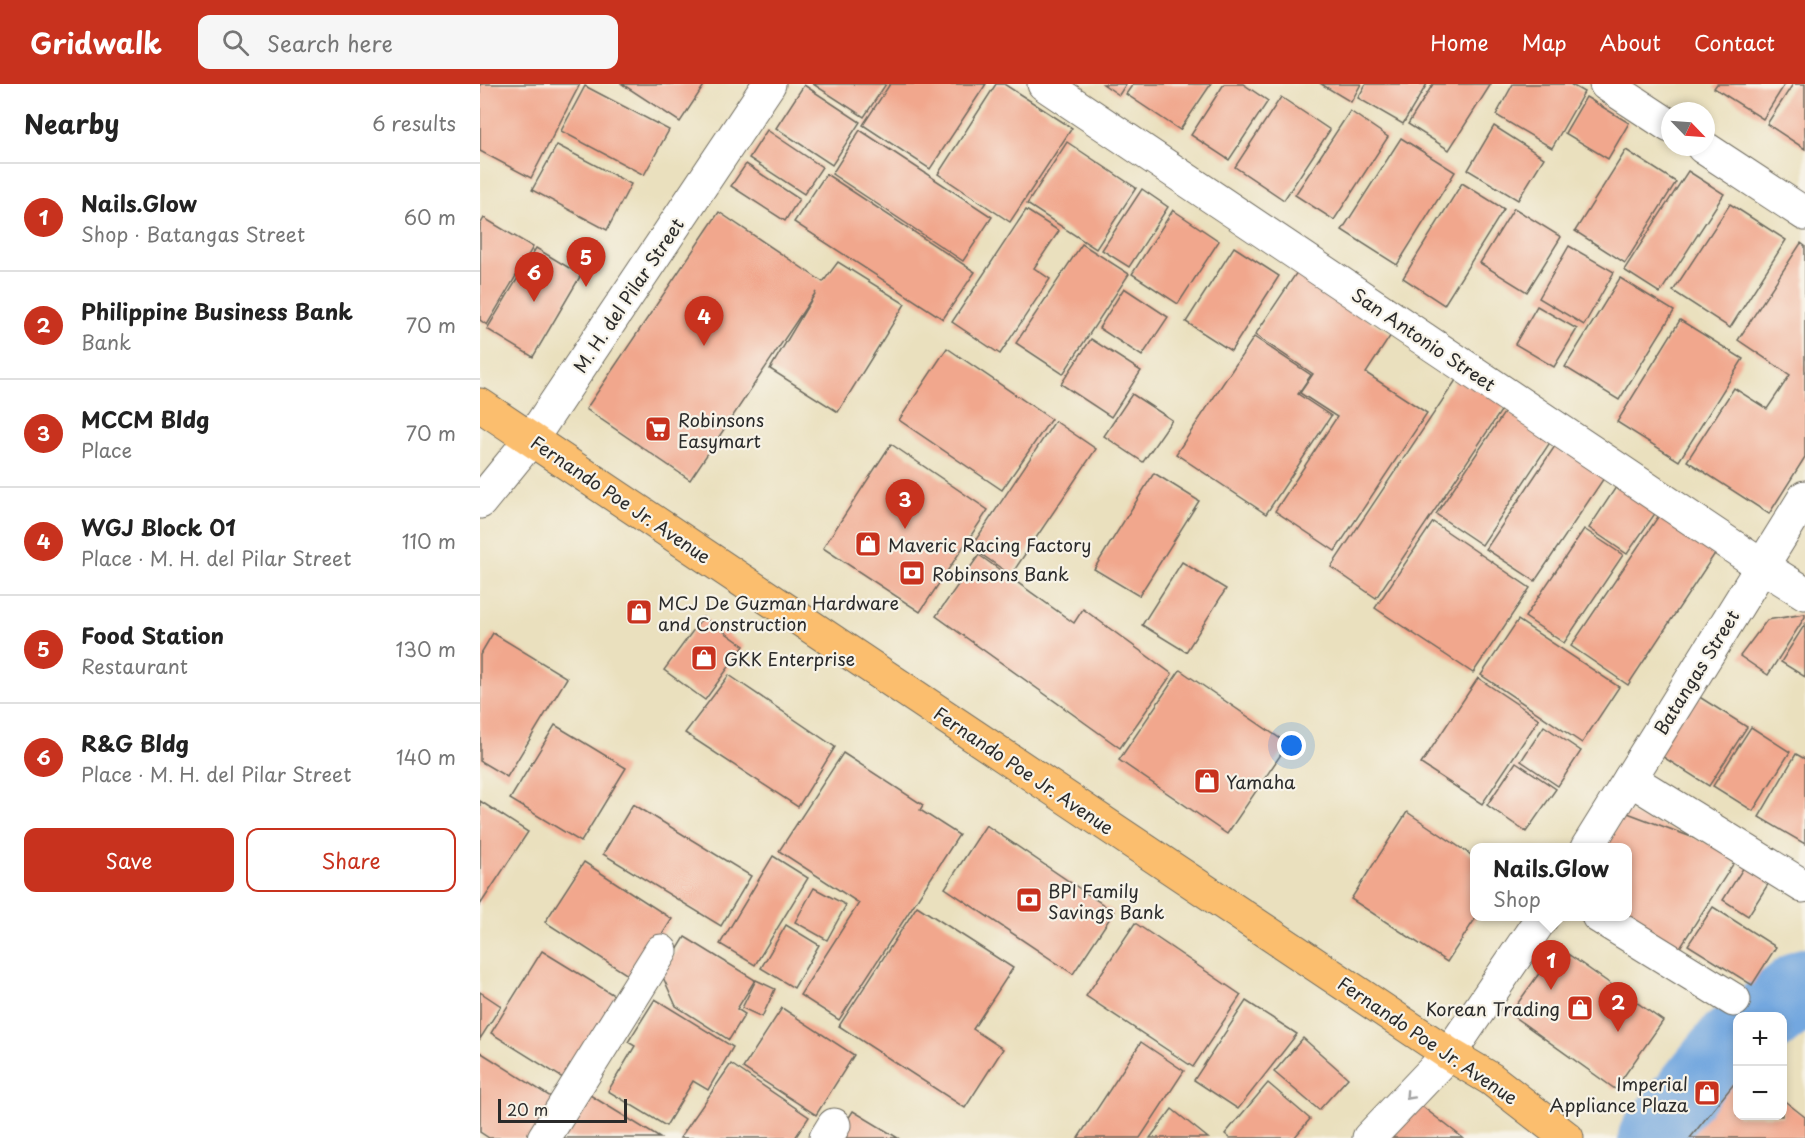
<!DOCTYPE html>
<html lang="en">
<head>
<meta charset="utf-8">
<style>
  :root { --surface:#fff; --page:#f6f6f6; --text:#222; --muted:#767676; --line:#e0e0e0; --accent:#c8321e }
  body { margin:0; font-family:"Playpen Sans",sans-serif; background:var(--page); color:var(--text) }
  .controls { position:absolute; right:18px; bottom:18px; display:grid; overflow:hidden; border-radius:12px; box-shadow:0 3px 9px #0003 }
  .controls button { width:54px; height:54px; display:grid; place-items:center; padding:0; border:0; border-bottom:2px solid var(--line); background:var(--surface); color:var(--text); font:30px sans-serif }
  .compass { position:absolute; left:1181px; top:18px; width:54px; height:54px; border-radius:50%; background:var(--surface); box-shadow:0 3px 9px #0003; rotate:115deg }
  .scale { position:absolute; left:18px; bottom:15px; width:129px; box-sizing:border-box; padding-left:6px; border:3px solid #2b2b2b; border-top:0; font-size:16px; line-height:21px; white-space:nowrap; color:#2b2b2b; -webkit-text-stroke:4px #f7f3e8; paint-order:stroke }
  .you { position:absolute; left:812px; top:662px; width:21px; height:21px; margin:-15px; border:4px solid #fff; border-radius:50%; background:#1a73e8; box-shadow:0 0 0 9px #1a73e833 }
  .badge { display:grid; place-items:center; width:39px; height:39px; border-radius:50%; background:var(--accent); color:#fff; font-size:20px; font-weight:700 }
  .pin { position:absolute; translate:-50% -50px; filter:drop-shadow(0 2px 3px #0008) }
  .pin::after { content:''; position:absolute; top:32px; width:21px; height:18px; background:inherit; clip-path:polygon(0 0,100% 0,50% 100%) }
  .popup { position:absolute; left:990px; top:759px; width:162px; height:78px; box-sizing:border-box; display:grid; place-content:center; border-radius:12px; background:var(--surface); filter:drop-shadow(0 2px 4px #0005); font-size:20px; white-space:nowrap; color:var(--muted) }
  .popup b { font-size:22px; color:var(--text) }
  .popup::after { content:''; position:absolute; left:50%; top:100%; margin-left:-12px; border:12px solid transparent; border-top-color:var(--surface) }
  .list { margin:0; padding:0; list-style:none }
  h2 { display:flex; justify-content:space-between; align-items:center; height:78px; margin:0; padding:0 24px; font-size:26px }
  h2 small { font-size:20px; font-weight:400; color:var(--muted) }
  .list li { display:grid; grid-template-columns:39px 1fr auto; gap:18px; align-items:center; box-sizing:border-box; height:108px; padding:0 24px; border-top:2px solid var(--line) }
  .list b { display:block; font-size:22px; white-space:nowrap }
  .list p { margin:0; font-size:20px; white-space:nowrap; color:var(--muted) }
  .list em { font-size:20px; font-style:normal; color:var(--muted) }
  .actions { display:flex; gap:12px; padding:18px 24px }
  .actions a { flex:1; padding:14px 0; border:2px solid var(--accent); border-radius:12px; text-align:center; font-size:21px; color:var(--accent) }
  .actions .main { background:var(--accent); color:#fff }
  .icon { flex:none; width:33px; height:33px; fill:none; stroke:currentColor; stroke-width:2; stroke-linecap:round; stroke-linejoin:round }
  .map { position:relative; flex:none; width:1325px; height:1054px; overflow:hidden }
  header { display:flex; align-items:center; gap:36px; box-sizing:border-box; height:84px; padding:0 30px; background:var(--accent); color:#fff }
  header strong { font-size:28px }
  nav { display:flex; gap:33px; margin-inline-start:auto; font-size:21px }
  .search { width:420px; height:54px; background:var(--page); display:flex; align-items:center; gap:15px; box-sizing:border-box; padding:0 21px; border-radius:12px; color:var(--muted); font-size:22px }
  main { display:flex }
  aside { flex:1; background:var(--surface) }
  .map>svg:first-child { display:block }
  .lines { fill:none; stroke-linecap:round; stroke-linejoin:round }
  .river { stroke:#73a7df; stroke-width:76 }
  .building { fill:#f1a78d }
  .minor-casing { stroke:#6e6a5e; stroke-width:35 }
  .major-casing { stroke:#6e6a5e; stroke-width:35 }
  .minor { stroke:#fff; stroke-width:33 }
  .major { stroke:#fbbe6e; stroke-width:33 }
  .oneway { stroke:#a0a0a0 }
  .labels { text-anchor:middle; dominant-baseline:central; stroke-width:4.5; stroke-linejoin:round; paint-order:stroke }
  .street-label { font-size:18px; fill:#2b2b2b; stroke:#f7f3e8 }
  .poi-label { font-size:18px; fill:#2b2b2b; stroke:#f7f3e8; text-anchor:start }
</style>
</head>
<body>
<header>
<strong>Gridwalk</strong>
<div class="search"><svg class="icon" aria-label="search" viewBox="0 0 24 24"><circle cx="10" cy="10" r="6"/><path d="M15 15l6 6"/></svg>Search here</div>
<nav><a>Home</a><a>Map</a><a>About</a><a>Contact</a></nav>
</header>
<main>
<aside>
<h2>Nearby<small>6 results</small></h2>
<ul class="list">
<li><span class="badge">1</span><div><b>Nails.Glow</b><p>Shop · Batangas Street</p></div><em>60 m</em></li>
<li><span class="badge">2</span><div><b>Philippine Business Bank</b><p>Bank</p></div><em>70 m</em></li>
<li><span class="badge">3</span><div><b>MCCM Bldg</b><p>Place</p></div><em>70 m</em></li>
<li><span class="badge">4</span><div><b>WGJ Block 01</b><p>Place · M. H. del Pilar Street</p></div><em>110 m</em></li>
<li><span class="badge">5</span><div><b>Food Station</b><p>Restaurant</p></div><em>130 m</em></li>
<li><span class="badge">6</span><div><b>R&amp;G Bldg</b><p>Place · M. H. del Pilar Street</p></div><em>140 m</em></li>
</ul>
<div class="actions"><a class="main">Save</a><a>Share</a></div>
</aside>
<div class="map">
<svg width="1325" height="1054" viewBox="0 0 1325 1054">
  <rect width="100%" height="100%" fill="#f7f3e8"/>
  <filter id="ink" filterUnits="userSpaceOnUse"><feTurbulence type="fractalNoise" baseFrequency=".0167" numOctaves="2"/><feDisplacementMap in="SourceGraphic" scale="12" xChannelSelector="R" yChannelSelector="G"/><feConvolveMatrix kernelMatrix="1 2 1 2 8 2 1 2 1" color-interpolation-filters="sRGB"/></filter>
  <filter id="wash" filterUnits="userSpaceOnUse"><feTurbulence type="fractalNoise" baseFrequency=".008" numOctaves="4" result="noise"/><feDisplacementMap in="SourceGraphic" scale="24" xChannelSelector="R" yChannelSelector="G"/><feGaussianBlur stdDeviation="1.35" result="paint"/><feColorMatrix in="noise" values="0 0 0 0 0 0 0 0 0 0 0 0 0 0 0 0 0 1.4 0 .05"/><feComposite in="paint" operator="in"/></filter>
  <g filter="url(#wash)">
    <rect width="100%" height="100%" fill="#eae0be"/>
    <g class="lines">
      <g class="river">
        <path d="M1287,932L1325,902"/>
        <path d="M1176,1054L1251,961L1258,956"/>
      </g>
    </g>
    <g id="blocks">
      <g class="building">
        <path d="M0,0H100L51,94L0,67Z"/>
        <path d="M142,0H225L200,38Z"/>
        <path d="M333,0H406L384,33Z"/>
        <path d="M410,0H506L450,85L383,41Z"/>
        <path d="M516,0H524L592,44L530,138L458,90Z"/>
        <path d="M623,0H646L639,11Z"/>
        <path d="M653,0H731L700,46L646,10Z"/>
        <path d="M744,0H763L788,17L749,76L711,51Z"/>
        <path d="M841,0H881L871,18Z"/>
        <path d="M886,0H947L923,40L878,14Z"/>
        <path d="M953,0H1011L969,66L928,40Z"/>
        <path d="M1033,0H1090L1104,8L1072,64L1016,31Z"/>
        <path d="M1237,0H1305L1283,35L1234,4Z"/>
        <path d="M1313,0H1325V65L1287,40Z"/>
        <path d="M324,1L380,38L352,81L296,44Z"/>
        <path d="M105,2L189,46L164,91L81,47Z"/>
        <path d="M801,13L850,46L804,116L755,83Z"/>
        <path d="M1106,13L1149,39L1128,75L1085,49Z"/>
        <path d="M870,27L908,53L854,136L815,111Z"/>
        <path d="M1014,42L1064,74L1038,116L988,86Z"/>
        <path d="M287,46L342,83L324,110L269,74Z"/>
        <path d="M380,46L512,133L483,177L352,90Z"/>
        <path d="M921,54L975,88L917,181L862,146Z"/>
        <path d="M587,58L656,104L616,165L547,120Z"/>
        <path d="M77,61L151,100L127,146L52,106Z"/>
        <path d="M1146,66L1196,98L1145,179L1095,147Z"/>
        <path d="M266,80L319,115L305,137L251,102Z"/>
        <path d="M1208,87L1244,110L1180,209L1144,186Z"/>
        <path d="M346,90L495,188L463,235L314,138Z"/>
        <path d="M982,99L1024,125L964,221L923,194Z"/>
        <path d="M662,105L688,123L649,183L622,166Z"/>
        <path d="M1250,120L1306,156L1250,244L1193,207Z"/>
        <path d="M1034,124L1081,153L1047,208L1000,179Z"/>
        <path d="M546,126L579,147L554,184L570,195L520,270L472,238Z"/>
        <path d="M693,126L739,157L698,220L652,190Z"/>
        <path d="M239,128L343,198L358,178L425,220L358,328L290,285L336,208L210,396L106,325Z"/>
        <path d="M4,134L53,163L7,241L0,236V141Z"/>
        <path d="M1321,159L1325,162V373L1289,430L1207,377L1254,304L1287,325L1310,291L1258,256Z"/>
        <path d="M602,160L649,190L583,290L536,259Z"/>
        <path d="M1089,162L1134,188L1104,241L1059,214Z"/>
        <path d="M754,163L799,192L751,267L706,238Z"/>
        <path d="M56,164L101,191L53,273L7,245Z"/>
        <path d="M817,188L911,251L886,289L947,329L855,467L795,427L857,333L820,309L833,290L775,251Z"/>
        <path d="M1140,194L1194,227L1139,316L1085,283Z"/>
        <path d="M644,204L688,233L662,272L619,244Z"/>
        <path d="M1057,222L1097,245L1074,283L1035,260Z"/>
        <path d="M1200,236L1263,275L1199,377L1137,338Z"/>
        <path d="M774,253L831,291L818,310L851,332L786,430L696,370Z"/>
        <path d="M611,255L661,287L631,333L581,300Z"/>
        <path d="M467,264L571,335L522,406L419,336Z"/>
        <path d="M982,287L1027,318L896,514L851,483Z"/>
        <path d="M652,310L692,336L663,378L624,352Z"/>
        <path d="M1026,326L1071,357L1002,461L956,430Z"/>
        <path d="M575,337L616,365L531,491L491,463Z"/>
        <path d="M1077,359L1126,391L1055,497L1006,465Z"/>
        <path d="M411,360L508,426L440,528L343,464Z"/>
        <path d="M674,389L719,417L659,512L614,485Z"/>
        <path d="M1142,394L1181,421L1147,470L1109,444Z"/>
        <path d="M1182,427L1238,465L1148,601L1091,562Z"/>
        <path d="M953,438L1050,504L993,589L895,524Z"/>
        <path d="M1104,445L1143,471L1084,559L1045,533Z"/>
        <path d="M499,471L594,539L603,525L692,590L640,664L456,532Z"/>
        <path d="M702,478L746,505L706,568L662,541Z"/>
        <path d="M1325,530V533L1288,591L1260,572L1287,536Z"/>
        <path d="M223,533L264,562L225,616L184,586Z"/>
        <path d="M1038,536L1139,603L1102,659L1001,591Z"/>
        <path d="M1325,540V593L1301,578Z"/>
        <path d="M13,549L87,594L27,693L0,677V571Z"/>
        <path d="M700,586L808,660L747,750L639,676Z"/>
        <path d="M249,591L355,663L318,723L205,649Z"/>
        <path d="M998,594L1059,635L1002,720L941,680Z"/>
        <path d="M1210,607L1267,643L1229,702L1172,666Z"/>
        <path d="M75,641L146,684L101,758L30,715Z"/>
        <path d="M1064,642L1101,667L1078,702L1041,677Z"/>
        <path d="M1271,643L1310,668L1273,727L1233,702Z"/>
        <path d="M363,669L443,721L440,726L479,751L359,936L320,911L379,819L299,767Z"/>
        <path d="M1316,670L1325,675V760L1279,733Z"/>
        <path d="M1036,678L1076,705L1046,748L1007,721Z"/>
        <path d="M0,717L48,748L0,821Z"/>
        <path d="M153,720L271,792L241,842L123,770Z"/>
        <path d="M927,728L994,773V832H997L967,878L871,815Z"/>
        <path d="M1145,728L1259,771L1199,865L1148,833V764H1124Z"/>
        <path d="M506,741L634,828L593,890L465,804Z"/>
        <path d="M293,772L328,794L275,881L240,860Z"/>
        <path d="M104,778L192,835L154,895L65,838Z"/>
        <path d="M1267,778L1292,794L1268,832L1243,816Z"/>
        <path d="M334,804L366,821L347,856L315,838Z"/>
        <path d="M437,822L533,884L493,945L523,965L485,1024L359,942Z"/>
        <path d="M1233,823L1296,863L1272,901L1208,861Z"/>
        <path d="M655,839L761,911L713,983L606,912Z"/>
        <path d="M306,841L339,861L314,904L281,884Z"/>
        <path d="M205,853L275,896L257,925L265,930L249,956L196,922L182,891Z"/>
        <path d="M1078,863L1183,937L1135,1005L1030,930Z"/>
        <path d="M62,867L145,918L94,1001L11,949Z"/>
        <path d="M276,896L295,905L282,933L262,924Z"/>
        <path d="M0,908L21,922L0,955Z"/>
        <path d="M175,915L253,963L228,1006L213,997L186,1042L128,1007L155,962L148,958Z"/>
        <path d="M766,917L817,950L758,1025L714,996Z"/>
        <path d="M302,924L374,971L336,1031L263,984Z"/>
        <path d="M823,954L868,994L839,1026L794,988Z"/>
        <path d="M661,958L704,987L660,1054H598Z"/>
        <path d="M0,968L82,1020L60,1054H9L0,1048Z"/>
        <path d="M251,980L329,1033L315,1054H200Z"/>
        <path d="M1257,996V1032H1302V1015L1325,1033V1054H1210Z"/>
        <path d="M788,999L830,1035L814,1054H750L745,1050Z"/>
        <path d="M105,1008L180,1054H77Z"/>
        <path d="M939,1020L983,1054H912Z"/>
        <path d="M692,1025L728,1054H670Z"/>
        <path d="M373,1027L418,1054H356Z"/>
      </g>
    </g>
  </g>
  <g filter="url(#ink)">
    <use href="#blocks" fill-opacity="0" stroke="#6e6a5e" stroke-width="1.5"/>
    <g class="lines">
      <defs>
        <g id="minor">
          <path d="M564,0L1282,482L1325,509"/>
          <path d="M1126,0L1190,42"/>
          <path d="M1223,63L1325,130"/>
          <path d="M0,418L52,354L289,0"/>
          <path d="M1150,695L1323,802"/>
          <path d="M1107,764L1325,413"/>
          <path d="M1118,832L1254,916"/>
          <path d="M64,1054L181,867"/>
          <path d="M346,1054L354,1041"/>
          <path d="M889,1054L969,970L1063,832"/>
        </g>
        <path id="major" d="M0,321L969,970L1011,995L1087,1054"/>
      </defs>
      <use href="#minor" class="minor-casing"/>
      <use href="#major" class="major-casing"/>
      <use href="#minor" class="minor"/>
      <use href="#major" class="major"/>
    </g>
    <defs><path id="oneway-chevron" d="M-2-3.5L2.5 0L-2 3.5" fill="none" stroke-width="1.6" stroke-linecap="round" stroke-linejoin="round" transform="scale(1.5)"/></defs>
    <use class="oneway" href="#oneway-chevron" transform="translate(929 1012) rotate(133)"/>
  </g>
  <defs>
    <symbol id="supermarket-square" viewBox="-11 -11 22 22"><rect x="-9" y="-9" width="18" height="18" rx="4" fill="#c8321e" stroke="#f7f3e8"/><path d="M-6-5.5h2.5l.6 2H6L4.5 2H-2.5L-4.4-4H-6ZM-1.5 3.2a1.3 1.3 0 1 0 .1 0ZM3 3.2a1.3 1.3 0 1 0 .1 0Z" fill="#fff"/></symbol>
    <symbol id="shop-square" viewBox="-11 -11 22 22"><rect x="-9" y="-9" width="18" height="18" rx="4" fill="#c8321e" stroke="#f7f3e8"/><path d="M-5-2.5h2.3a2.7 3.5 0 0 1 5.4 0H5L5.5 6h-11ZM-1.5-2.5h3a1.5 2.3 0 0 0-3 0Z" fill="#fff"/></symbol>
    <symbol id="bank-square" viewBox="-11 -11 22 22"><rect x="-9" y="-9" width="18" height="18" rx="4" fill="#c8321e" stroke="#f7f3e8"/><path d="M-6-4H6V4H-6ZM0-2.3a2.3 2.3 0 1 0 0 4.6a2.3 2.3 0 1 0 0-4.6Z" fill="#fff"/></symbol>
  </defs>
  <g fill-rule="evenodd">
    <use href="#supermarket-square" x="163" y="330" width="30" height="30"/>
    <use href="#shop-square" x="373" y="445" width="30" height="30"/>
    <use href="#bank-square" x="417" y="474" width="30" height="30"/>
    <use href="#shop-square" x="144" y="513" width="30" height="30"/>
    <use href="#shop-square" x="209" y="559" width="30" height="30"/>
    <use href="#shop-square" x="712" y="682" width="30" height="30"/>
    <use href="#bank-square" x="534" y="801" width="30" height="30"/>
    <use href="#shop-square" x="1085" y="909" width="30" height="30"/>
    <use href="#shop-square" x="1212" y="994" width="30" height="30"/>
  </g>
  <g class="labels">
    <g class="street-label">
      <text transform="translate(148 211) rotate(-56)">M. H. del Pilar Street</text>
      <text transform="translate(944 255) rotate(34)">San Antonio Street</text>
      <text transform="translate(141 415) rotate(34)">Fernando Poe Jr. Avenue</text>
      <text transform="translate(1216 588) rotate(-58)">Batangas Street</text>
      <text transform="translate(544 686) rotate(34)">Fernando Poe Jr. Avenue</text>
      <text transform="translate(948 956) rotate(34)">Fernando Poe Jr. Avenue</text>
    </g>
    <g class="poi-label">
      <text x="198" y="335">Robinsons<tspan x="198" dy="21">Easymart</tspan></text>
      <text x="408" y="460">Maveric Racing Factory</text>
      <text x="452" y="489">Robinsons Bank</text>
      <text x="178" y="518">MCJ De Guzman Hardware<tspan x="178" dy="21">and Construction</tspan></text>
      <text x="244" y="574">GKK Enterprise</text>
      <text x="746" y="697">Yamaha</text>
      <text x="568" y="806">BPI Family<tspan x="568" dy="21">Savings Bank</tspan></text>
      <text x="1080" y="924" text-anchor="end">Korean Trading</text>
      <text x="1208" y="999" text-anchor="end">Imperial<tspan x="1208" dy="21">Appliance Plaza</tspan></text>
    </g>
  </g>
</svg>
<div class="controls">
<button>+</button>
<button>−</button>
</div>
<svg class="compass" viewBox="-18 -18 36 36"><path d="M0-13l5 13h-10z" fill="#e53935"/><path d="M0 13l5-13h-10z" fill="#767676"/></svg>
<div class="scale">20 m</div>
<div class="you"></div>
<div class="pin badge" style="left:1071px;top:906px">1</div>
<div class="popup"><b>Nails.Glow</b>Shop</div>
<div class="pin badge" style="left:1138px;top:948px">2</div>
<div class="pin badge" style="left:425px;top:445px">3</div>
<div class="pin badge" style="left:224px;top:262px">4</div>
<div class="pin badge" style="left:106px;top:203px">5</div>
<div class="pin badge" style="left:54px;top:218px">6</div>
</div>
</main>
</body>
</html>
